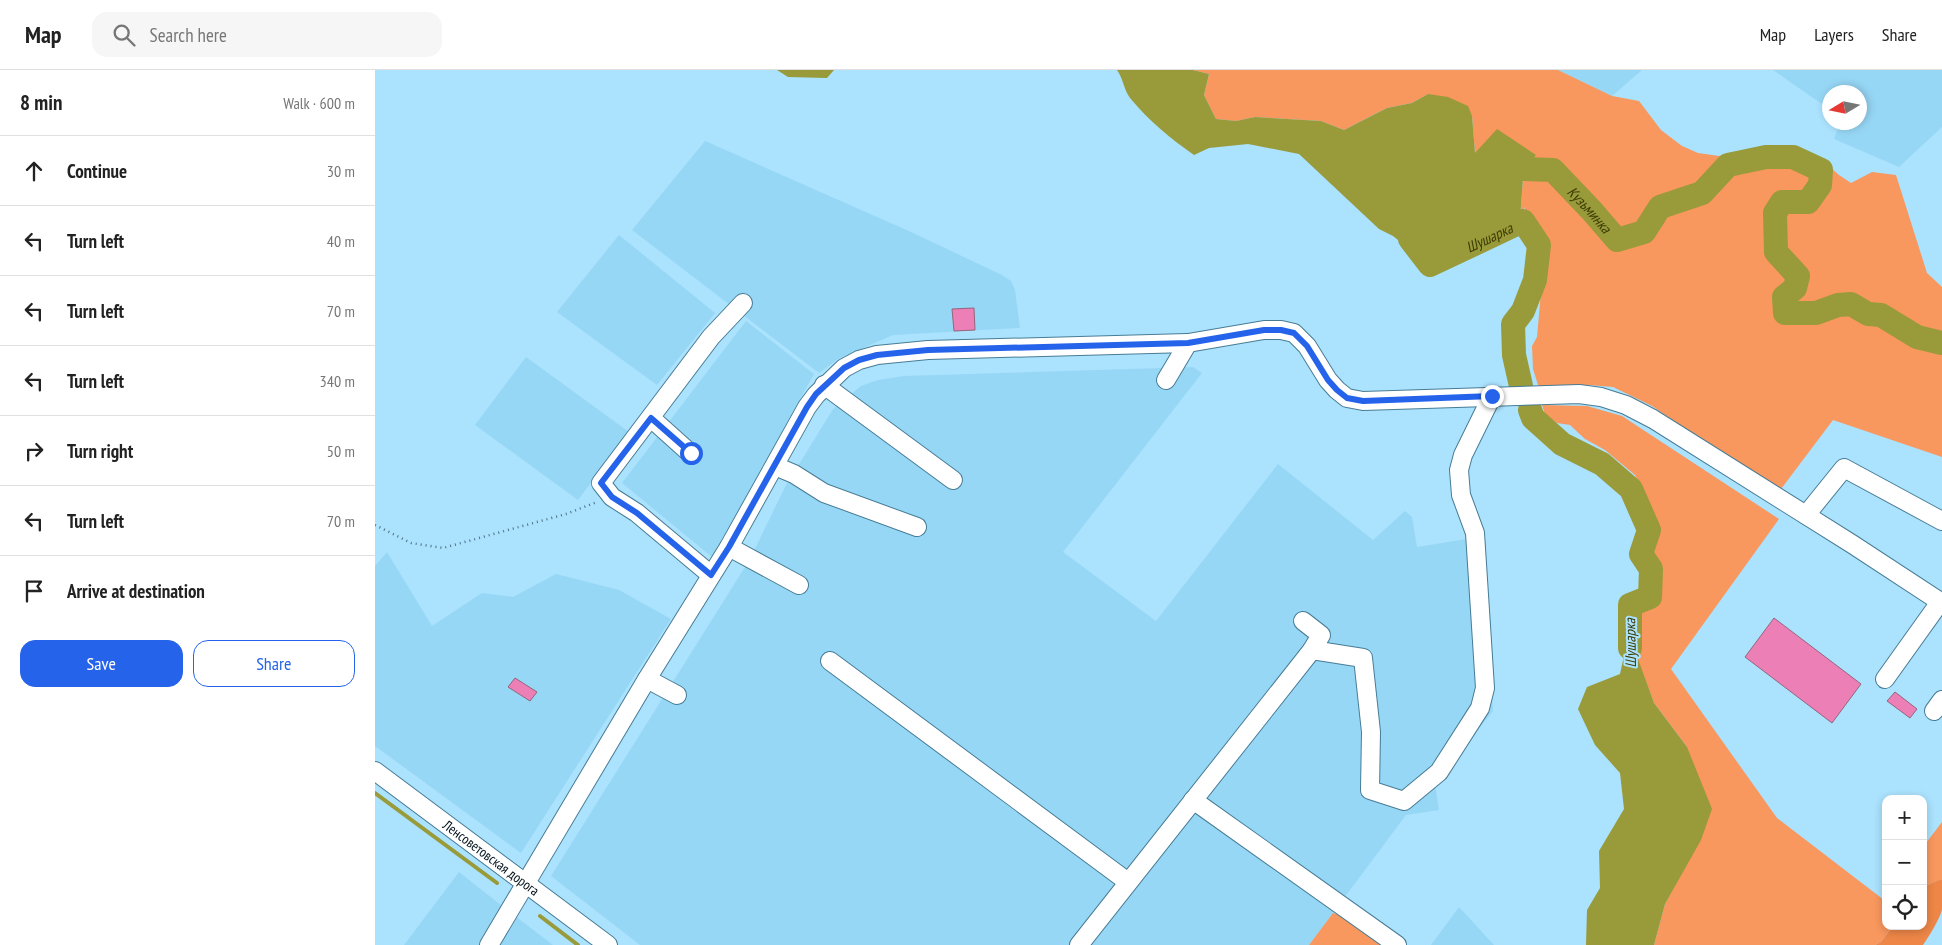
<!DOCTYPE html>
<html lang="en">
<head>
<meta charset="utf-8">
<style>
  :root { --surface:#fff; --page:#f6f6f6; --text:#222; --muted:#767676; --line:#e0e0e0; --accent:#2563eb }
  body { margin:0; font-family:"PT Sans Narrow",sans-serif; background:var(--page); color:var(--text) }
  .controls { position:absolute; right:15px; bottom:15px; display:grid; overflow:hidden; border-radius:10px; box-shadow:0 2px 8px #0003 }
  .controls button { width:45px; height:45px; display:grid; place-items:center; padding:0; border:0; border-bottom:1px solid var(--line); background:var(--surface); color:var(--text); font:25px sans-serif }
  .compass { position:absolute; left:1447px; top:15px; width:45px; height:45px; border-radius:50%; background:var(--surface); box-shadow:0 2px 8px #0003; rotate:260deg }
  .stop { position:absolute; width:15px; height:15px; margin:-11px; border:4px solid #2563eb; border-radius:50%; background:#fff }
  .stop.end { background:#2563eb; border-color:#fff; box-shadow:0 1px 5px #0008 }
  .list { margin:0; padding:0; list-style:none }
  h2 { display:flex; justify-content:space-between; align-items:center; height:65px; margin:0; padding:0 20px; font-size:21px }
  h2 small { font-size:16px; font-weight:400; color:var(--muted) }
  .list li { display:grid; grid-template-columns:32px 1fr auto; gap:15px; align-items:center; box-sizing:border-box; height:70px; padding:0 20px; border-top:1px solid var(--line) }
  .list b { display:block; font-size:19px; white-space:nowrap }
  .list em { font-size:16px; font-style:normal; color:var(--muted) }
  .actions { display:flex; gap:10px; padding:15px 20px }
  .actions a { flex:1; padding:11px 0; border:1px solid var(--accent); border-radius:15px; text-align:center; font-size:18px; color:var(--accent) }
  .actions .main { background:var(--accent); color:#fff }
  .icon { flex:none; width:28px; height:28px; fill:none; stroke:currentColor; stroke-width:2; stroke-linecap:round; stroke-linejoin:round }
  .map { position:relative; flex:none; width:1567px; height:875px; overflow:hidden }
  header { display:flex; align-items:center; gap:30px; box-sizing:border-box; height:70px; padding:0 25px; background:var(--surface); border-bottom:1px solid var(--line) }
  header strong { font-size:24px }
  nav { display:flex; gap:28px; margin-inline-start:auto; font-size:18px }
  .search { width:350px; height:45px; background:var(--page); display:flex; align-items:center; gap:12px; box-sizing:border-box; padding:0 18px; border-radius:15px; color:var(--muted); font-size:19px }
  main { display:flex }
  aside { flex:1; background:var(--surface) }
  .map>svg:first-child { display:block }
  .built { fill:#97d7f6 }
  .green { fill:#f8975e }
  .forest { fill:#ed8647 }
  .water { fill:#999a3a }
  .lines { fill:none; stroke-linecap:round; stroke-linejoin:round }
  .stream { stroke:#999a3a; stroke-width:4 }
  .river { stroke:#999a3a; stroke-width:24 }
  .building { fill:#ec7fb6; stroke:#94657b }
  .minor-casing { stroke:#477c95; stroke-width:20 }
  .path { stroke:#507283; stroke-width:2.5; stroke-dasharray:1 4; stroke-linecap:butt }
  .minor { stroke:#fff; stroke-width:18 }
  .route { stroke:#2563eb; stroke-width:6 }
  .labels { text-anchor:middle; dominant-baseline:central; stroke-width:4; stroke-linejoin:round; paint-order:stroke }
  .street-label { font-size:14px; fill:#000f18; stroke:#abe2fd }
  .water-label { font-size:15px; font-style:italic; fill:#3b3b04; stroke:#abe2fd }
</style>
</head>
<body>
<header>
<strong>Map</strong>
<div class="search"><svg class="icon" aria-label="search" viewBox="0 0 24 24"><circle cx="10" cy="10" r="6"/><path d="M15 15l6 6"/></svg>Search here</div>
<nav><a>Map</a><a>Layers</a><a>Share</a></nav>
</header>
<main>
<aside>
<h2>8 min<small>Walk · 600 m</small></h2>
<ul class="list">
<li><svg class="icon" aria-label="ahead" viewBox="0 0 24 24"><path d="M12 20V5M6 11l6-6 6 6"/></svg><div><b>Continue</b></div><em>30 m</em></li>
<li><svg class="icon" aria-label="left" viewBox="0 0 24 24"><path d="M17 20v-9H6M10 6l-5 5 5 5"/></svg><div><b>Turn left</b></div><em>40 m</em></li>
<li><svg class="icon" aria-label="left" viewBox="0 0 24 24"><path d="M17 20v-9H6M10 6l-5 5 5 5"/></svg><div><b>Turn left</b></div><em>70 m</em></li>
<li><svg class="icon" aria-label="left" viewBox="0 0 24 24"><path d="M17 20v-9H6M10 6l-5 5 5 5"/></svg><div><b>Turn left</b></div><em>340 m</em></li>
<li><svg class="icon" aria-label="right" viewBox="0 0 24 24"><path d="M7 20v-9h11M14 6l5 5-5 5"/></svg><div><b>Turn right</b></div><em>50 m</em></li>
<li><svg class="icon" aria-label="left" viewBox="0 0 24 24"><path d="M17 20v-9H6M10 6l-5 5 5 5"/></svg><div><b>Turn left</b></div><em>70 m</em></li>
<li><svg class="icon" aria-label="arrive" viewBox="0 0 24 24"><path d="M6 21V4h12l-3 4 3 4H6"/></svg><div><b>Arrive at destination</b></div></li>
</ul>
<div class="actions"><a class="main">Save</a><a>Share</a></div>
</aside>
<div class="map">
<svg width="1567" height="875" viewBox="0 0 1567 875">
  <rect width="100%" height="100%" fill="#abe2fd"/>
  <g class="built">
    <path d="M1183,0H1267L1237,26Z"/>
    <path d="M1398,0H1567V57L1524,97L1459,69L1465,53L1484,52V22H1454V39Z"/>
    <path d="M330,71L536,162L627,205L636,211L640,220L645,258L518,265L463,289L444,303L257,160Z"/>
    <path d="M244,165L340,243L282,315L182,242Z"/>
    <path d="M371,251L439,304L337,487L247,413Z"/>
    <path d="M151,287L254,362L203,430L100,355Z"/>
    <path d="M818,297L827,303L688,482L781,551L903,394L998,470L1030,441L1037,447L1042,477L1110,466L1118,641L1060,714L1064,740L1031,745L934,875H265L176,806L375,489L410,417L458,339L486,316L503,310L529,306Z"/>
    <path d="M12,482L57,556L107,523L138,527L181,504L244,520L296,549L146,783L0,676V496Z"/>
    <path d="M84,802L122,832L178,875H29Z"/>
    <path d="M1084,837L1119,875H1056Z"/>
  </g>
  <g class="green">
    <path d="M818,0H1183L1237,26L1264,31L1286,60L1307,76L1323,83L1344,86L1379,78L1413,75L1449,92L1464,105L1476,113L1497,102L1521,105L1552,203L1567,217V387L1458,350L1403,423L1277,336L1238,317L1214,315L1164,318L1158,299L1157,276L1162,267L1166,222H1149L1156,200L1165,194L1159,186L1161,177L1150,145V137L1145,149L1148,108L1161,85L1100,83L1097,46L1053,24L1037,33L1012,38L969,60L946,51L880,47L861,51L841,49L829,25L834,4Z"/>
    <path d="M1167,335L1212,336L1247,346L1404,449L1296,599L1402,748L1509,830L1511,829V856H1518L1506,872L1500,875H1279L1290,834L1305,806L1312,677L1279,633L1265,596L1258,575L1259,546L1261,537L1281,532L1286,521V495L1279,483L1281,456L1274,432L1260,405L1230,380L1210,369L1195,355L1182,353L1170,344Z"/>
    <path d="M1567,752V810H1564L1548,817V777Z"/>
    <path d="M958,843L974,848L1013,875H934Z"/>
  </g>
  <path class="forest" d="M1564,810H1567C1567,820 1567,830 1567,839C1566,847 1553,868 1548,875H1500L1506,872L1518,856H1548V817Z"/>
  <g class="water">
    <path d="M402,0H459L452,8L413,7Z"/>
    <path d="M742,0H818L834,4L829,25L841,49L861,51L880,47L946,51L969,60L1012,38L1037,33L1053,24L1073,27L1093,36L1097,46L1100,83L1122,59L1161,85L1148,108L1145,149L1053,194L1018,166L1004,159L924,84L873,74L834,78L819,85C796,69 773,50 755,28C749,20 748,8 742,0Z"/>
    <path d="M1250,546H1259L1258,575L1279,633L1312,677L1337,739L1326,770L1290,834L1279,875H1211L1212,840L1225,818L1224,781L1249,739L1245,703L1220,675L1203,639L1212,617L1245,604L1251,576Z"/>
  </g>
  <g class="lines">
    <g class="stream">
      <path d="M0,723L122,813"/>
      <path d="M165,846L203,875"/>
    </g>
    <g class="river">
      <path id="s1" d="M1121,98L1178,100L1217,141L1242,170L1269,162L1285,137L1327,123L1353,95L1391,87H1418L1446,100L1445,115L1433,132H1407L1400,143L1401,182L1423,206L1420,218L1409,227L1410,243H1441L1463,235L1476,234L1493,244L1506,245L1542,267L1567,273"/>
      <path id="s2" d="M1035,169L1055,195L1148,151L1164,175L1160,210L1148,241L1138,254L1139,285L1146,316"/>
      <path d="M1155,340L1158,348L1187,374L1227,394L1256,419L1274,460L1266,484L1276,499L1275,527L1255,535V578"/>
    </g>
  </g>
  <g class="building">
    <path d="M599,238L600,260L579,261L577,239Z"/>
    <path d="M1399,548L1486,614L1457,653L1370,587Z"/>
    <path d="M140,608L162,622L155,631L133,617Z"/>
    <path d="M1520,622L1542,639L1535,648L1512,631Z"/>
  </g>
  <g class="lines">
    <defs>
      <g id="minor">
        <path d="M791,310L813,273"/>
        <path d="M449,315L578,410"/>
        <path d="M276,348L315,383"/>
        <path d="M400,396L419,404L449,423L542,457"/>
        <path d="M1431,445L1469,398L1567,451"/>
        <path d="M354,477L424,515"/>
        <path d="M336,505L262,443L237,427L226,413L336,267L368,233"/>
        <path d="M928,551L946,565L937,580"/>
        <path d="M455,591L753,812"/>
        <path d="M272,609L302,625"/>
        <path d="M1510,609L1565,532"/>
        <path d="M1559,641L1567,630"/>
        <path id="s3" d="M0,701L233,875"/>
        <path d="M818,730L1022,875"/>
        <path d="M114,875L272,609L354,477L432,337L441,325L469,298L484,290L502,285L553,280L813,273L889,260H906L919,263L932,276L953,310L962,320L972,328L988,331L1204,324L1226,327L1251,335L1278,349L1477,474L1567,533"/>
        <path d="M704,875L937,580L988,588L996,662L995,720L1029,731L1064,702L1105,638L1110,618L1100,463L1086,425L1084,400L1088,385L1117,326"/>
      </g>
    </defs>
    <use href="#minor" class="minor-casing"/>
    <path class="path" d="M0,455L36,473L68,478L191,444L222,432"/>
    <use href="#minor" class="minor"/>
  </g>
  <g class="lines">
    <path class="route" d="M316,383L276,348L226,413L237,427L262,443L336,505L354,477L432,337L441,324L469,298L484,290L502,285L553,280L813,273L889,260H906L919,263L932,276L953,310L962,320L972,328L988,331L1117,326"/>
  </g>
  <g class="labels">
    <g class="street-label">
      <text stroke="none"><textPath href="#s3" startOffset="145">Ленсоветовская дорога</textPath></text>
    </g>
    <g class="water-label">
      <text stroke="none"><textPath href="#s1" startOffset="111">Кузьминка</textPath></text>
      <text stroke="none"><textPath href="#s2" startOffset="98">Шушарка</textPath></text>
      <text transform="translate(1255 573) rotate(-91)">Шушарка</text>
    </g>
  </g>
</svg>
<div class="controls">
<button>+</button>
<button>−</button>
<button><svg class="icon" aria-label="locate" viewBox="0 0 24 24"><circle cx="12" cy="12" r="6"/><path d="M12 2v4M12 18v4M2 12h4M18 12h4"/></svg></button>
</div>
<svg class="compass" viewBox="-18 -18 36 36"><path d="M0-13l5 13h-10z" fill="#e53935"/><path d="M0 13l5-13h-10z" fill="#767676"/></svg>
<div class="stop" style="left:316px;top:383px"></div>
<div class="stop end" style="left:1117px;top:326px"></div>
</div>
</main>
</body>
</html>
